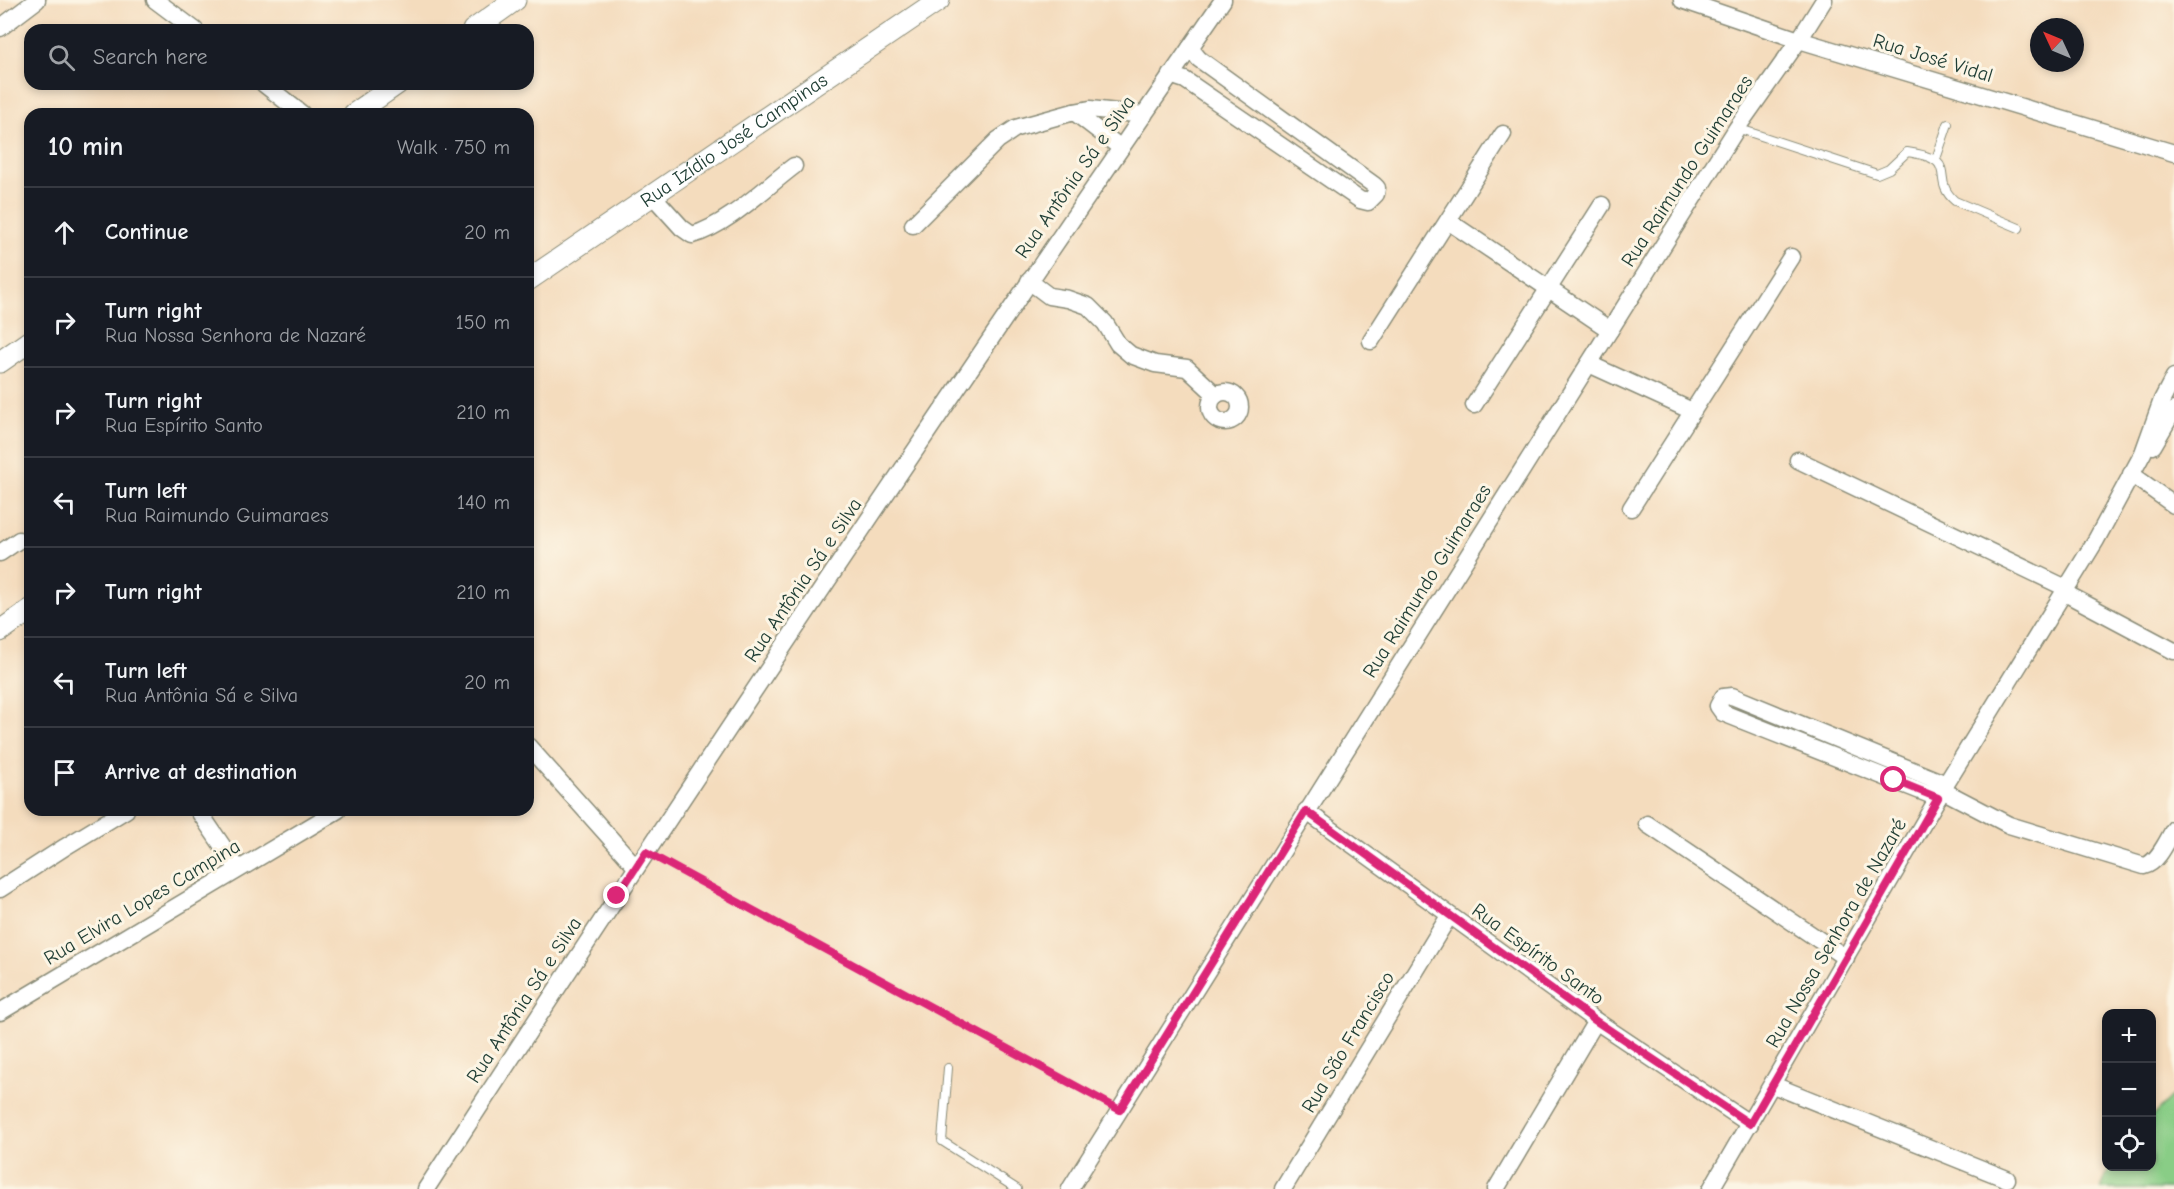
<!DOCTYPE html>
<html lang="en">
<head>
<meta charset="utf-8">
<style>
  :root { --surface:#171b24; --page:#20242c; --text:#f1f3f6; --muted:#9ea1a6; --line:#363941 }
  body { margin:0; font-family:"Comic Neue",sans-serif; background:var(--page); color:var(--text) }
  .controls { position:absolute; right:18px; bottom:18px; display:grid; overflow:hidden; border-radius:12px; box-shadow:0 3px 9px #0003 }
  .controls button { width:54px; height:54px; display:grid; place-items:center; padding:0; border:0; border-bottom:2px solid var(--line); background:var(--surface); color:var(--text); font:30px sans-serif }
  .compass { position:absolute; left:2030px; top:18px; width:54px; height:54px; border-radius:50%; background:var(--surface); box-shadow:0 3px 9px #0003; rotate:314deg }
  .stop { position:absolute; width:18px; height:18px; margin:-14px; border:4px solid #db2777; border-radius:50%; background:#fff }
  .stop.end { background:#db2777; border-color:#fff; box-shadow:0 2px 6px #0008 }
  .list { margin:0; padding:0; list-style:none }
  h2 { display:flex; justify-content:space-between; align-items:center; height:78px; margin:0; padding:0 24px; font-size:26px }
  h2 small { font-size:20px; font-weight:400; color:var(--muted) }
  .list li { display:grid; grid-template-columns:39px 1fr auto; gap:18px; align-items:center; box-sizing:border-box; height:90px; padding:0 24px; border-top:2px solid var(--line) }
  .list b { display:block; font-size:22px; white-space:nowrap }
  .list p { margin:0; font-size:20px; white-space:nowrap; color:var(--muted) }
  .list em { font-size:20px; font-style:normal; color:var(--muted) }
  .icon { flex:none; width:33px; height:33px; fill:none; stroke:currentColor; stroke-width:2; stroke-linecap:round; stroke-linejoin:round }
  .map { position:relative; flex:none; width:2174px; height:1189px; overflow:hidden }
  .search { position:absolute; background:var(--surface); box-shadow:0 3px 9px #0003; left:24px; top:24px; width:510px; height:66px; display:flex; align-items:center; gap:15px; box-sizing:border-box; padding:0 21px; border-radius:18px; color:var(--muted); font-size:22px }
  .panel { position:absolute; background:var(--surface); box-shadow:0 3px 9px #0003; left:24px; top:108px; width:510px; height:708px; border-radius:18px }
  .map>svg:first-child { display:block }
  .green { fill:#89cd86; stroke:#54855d; stroke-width:1.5 }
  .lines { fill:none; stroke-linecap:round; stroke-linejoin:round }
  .service-casing { stroke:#8a8c78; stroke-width:10 }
  .minor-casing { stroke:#8a8c78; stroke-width:19 }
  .tertiary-casing { stroke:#8a8c78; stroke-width:23 }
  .path { stroke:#8a8c78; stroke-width:3; stroke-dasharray:4.5 4.5; stroke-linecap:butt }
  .service { stroke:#fff; stroke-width:8 }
  .minor { stroke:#fff; stroke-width:16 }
  .tertiary { stroke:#fff; stroke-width:21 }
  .route { stroke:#db2777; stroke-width:8 }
  .labels { text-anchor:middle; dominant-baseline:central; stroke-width:6; stroke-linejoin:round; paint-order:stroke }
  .street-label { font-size:20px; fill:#1f3d34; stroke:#fcf5e5 }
</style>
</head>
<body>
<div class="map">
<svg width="2174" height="1189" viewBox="0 0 2174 1189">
  <rect width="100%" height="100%" fill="#fcf5e5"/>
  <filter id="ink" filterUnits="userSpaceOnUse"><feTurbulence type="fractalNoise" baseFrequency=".0167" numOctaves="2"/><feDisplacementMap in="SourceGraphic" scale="12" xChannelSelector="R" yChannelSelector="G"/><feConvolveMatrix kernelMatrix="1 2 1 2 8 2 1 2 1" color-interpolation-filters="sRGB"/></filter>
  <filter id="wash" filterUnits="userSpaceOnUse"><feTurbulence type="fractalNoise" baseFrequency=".008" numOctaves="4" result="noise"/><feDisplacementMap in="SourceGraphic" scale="24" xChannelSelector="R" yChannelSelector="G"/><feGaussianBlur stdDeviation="1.35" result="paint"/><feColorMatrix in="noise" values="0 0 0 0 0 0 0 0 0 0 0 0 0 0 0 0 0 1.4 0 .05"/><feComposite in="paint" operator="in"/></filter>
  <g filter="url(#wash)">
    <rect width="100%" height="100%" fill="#f4dcbd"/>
    <path class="green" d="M2174,1094V1189H2100L2110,1167L2152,1166V1117Z"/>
  </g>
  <g filter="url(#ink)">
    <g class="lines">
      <defs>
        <g id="service">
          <path d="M1737,128L1877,174L1889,169L1907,152C1963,160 1928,178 1955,201L2019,228"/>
          <path d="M1936,159L1948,124"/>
          <path d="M948,1068L942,1141L1017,1189"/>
        </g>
        <g id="minor">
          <path d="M155,0L195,30"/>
          <path d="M1682,0L1799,40L2174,153"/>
          <path d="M0,28L37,0"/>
          <path d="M1170,75L1185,80L1360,200L1368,202L1376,194L1377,188L1374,185L1199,59L1190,48"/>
          <path d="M264,84L302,114"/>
          <path d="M1121,148L1074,112L1090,109L1144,115"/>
          <path d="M653,196L682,228L692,235C726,226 766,187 794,166"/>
          <path d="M1448,221L1610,330"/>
          <path d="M913,225L998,140L1016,128L1074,112"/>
          <path d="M1029,281L1049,296L1068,299L1088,306L1105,323L1118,344L1131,355L1155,364L1187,368L1216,395"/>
          <path d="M1371,341L1503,134"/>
          <path d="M1589,364L1692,411"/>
          <circle cx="1225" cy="407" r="15"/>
          <path d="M1474,405L1602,205"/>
          <path d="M2153,446L2174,410"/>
          <path d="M1798,460L2066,588"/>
          <path d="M2131,474L2174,505"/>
          <path d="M1631,508L1791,257"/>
          <path d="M0,553L19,540"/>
          <path d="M2063,592L2174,651"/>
          <path d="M528,746L636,867"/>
          <path d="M1942,790L2009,825L2144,866C2158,863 2167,841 2174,829"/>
          <path d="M1938,798L1723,713L1718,706L1723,697L1732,696L1946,784"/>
          <path d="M198,810L238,869"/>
          <path d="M1306,811L1596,1021L1750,1124"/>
          <path d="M1647,824L1846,958"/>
          <path d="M0,889L65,847L126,810"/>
          <path d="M0,1012L338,810"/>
          <path d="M1773,1085L2007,1179"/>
          <path d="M426,1189C686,789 951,393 1223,0"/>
          <path d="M1070,1189L1737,128L1799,40L1824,0"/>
          <path d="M1283,1189L1449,916"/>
          <path d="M1496,1189L1596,1021"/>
          <path d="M1711,1189L1946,784L2096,540L2143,453L2162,400L2174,377"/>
        </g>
        <g id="tertiary">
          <path d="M473,30L515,0"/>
          <path d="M354,114L397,84"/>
          <path id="s1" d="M528,280L939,0"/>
          <path d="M0,362L30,341"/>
          <path d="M0,631L30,610"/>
        </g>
      </defs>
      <use href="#service" class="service-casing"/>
      <use href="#minor" class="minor-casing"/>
      <use href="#tertiary" class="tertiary-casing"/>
      <path class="path" d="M661,860L1105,1102"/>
      <use href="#service" class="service"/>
      <use href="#minor" class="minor"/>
      <use href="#tertiary" class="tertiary"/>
    </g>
  </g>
  <g class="lines" filter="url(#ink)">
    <path class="route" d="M617,896L646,852L1120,1110L1306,811L1596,1021L1750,1124L1938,798L1894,780"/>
  </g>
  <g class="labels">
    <g class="street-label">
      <text transform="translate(1933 58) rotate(17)">Rua José Vidal</text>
      <text stroke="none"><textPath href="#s1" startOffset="249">Rua Izídio José Campinas</textPath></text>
      <text transform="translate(1687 171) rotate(-57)">Rua Raimundo Guimaraes</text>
      <text transform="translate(1075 177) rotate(-55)">Rua Antônia Sá e Silva</text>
      <text transform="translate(803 580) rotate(-56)">Rua Antônia Sá e Silva</text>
      <text transform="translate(1427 581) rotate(-58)">Rua Raimundo Guimaraes</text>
      <text transform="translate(142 902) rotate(-31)">Rua Elvira Lopes Campina</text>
      <text transform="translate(1836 933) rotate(-60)">Rua Nossa Senhora de Nazaré</text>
      <text transform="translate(1538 954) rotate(36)">Rua Espírito Santo</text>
      <text transform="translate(524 1000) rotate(-57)">Rua Antônia Sá e Silva</text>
      <text transform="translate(1348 1042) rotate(-59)">Rua São Francisco</text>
    </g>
  </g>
</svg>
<div class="controls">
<button>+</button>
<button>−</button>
<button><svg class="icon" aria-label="locate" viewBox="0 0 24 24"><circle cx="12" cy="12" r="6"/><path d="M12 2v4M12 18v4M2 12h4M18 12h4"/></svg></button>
</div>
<svg class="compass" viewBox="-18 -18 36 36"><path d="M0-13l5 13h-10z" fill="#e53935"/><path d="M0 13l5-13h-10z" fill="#9ea1a6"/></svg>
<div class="stop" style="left:1894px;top:780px"></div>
<div class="stop end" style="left:617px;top:896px"></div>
<div class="search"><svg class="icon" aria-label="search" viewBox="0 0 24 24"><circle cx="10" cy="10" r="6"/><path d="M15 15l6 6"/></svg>Search here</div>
<section class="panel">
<h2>10 min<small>Walk · 750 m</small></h2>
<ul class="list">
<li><svg class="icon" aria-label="ahead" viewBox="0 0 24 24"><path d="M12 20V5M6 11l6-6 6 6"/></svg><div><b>Continue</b></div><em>20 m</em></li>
<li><svg class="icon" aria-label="right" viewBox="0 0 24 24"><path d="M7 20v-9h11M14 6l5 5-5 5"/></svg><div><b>Turn right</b><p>Rua Nossa Senhora de Nazaré</p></div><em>150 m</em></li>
<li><svg class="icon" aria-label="right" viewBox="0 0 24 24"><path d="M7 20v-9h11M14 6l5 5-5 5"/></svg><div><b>Turn right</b><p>Rua Espírito Santo</p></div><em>210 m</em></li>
<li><svg class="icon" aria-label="left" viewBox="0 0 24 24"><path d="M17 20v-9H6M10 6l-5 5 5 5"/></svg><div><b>Turn left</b><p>Rua Raimundo Guimaraes</p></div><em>140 m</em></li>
<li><svg class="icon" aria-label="right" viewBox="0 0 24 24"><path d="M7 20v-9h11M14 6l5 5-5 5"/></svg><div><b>Turn right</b></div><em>210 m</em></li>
<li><svg class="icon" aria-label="left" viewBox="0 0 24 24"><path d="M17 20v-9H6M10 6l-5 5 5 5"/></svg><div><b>Turn left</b><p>Rua Antônia Sá e Silva</p></div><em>20 m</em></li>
<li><svg class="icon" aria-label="arrive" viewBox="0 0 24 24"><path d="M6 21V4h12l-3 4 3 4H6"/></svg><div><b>Arrive at destination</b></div></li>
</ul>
</section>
</div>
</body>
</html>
